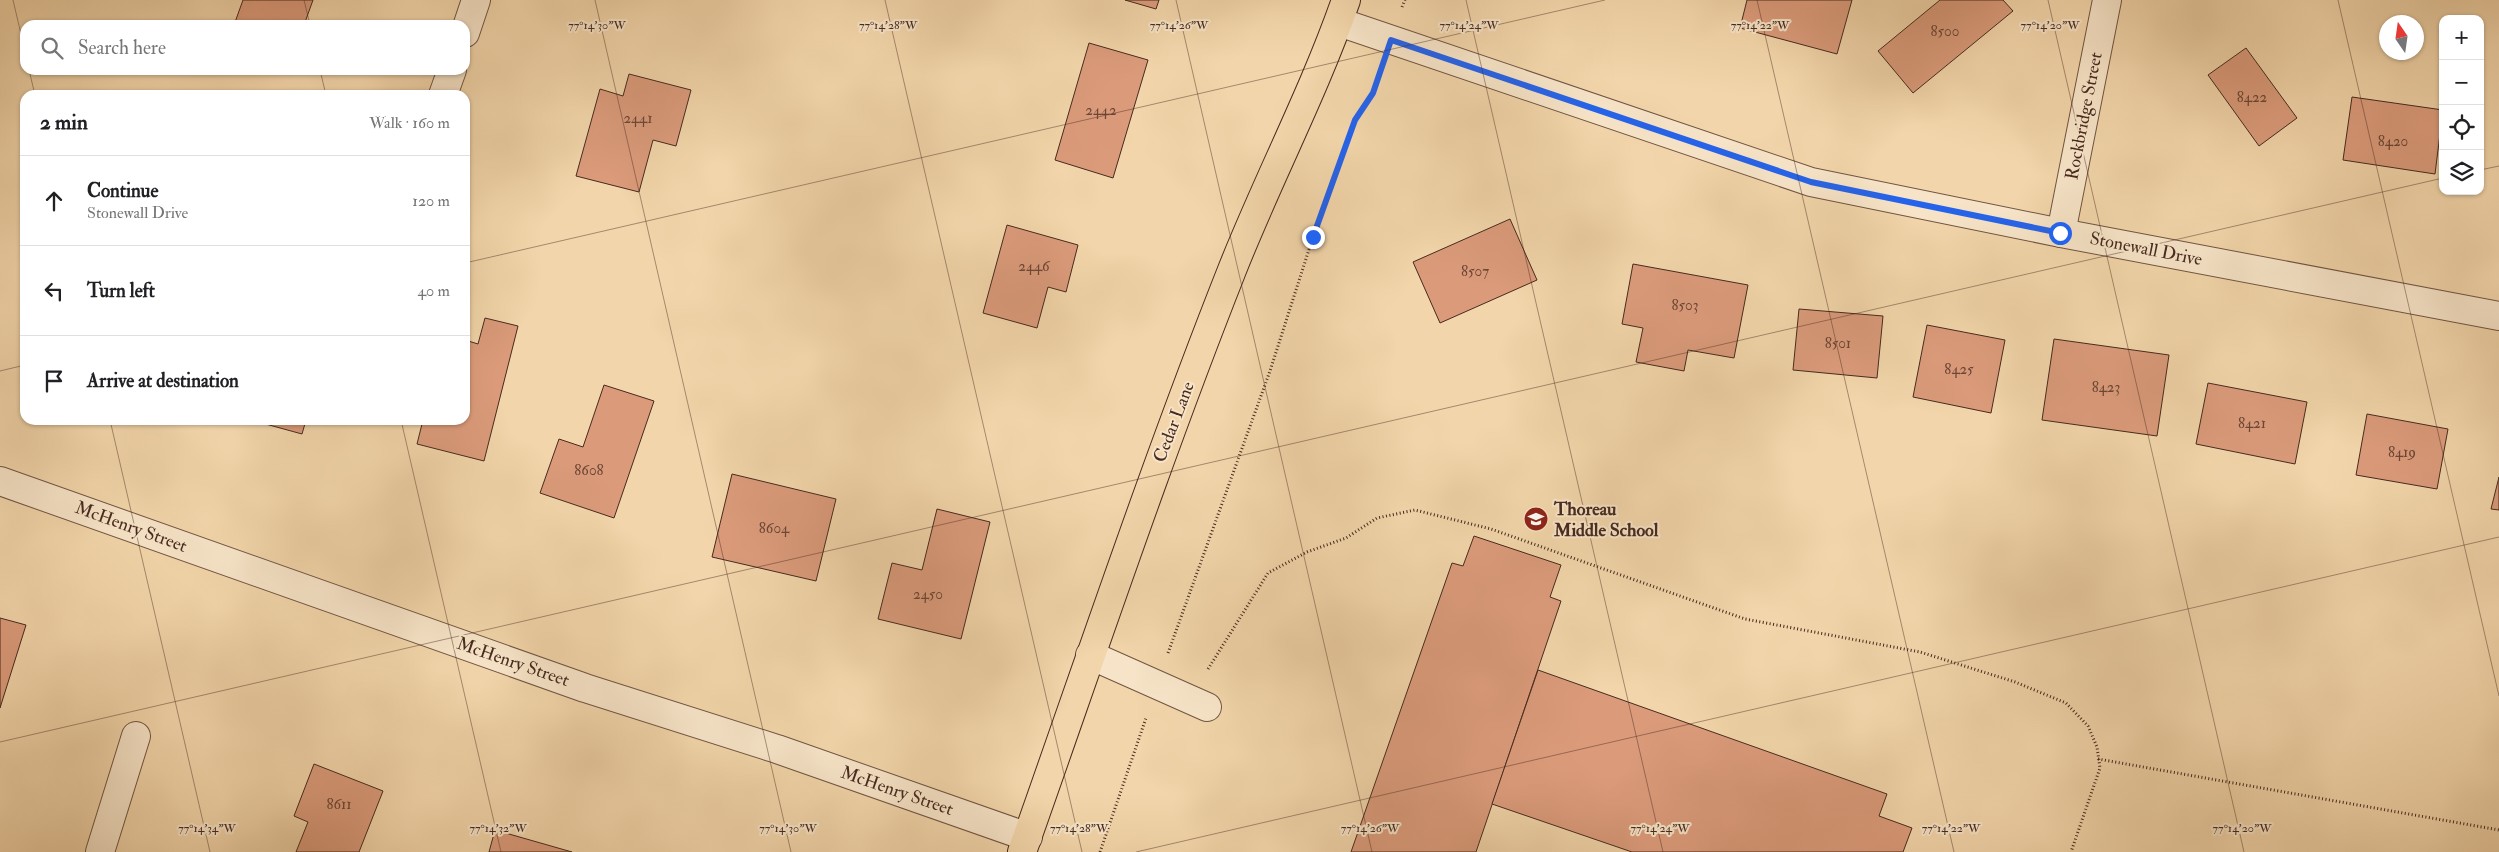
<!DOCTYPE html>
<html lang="en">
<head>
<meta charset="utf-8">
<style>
  :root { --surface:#fff; --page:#f6f6f6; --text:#202124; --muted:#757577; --line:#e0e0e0 }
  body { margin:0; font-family:"IM FELL Double Pica",serif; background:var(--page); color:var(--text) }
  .controls { position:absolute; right:15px; top:15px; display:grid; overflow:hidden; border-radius:10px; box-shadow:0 1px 4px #0004 }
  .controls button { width:45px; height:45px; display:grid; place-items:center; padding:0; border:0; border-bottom:1px solid var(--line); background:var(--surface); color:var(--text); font:25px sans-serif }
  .compass { position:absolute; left:2379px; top:15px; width:45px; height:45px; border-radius:50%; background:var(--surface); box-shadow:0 1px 4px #0004; rotate:347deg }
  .stop { position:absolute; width:15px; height:15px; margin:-11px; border:4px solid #2563eb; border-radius:50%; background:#fff }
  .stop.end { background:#2563eb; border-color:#fff; box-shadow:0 1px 5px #0008 }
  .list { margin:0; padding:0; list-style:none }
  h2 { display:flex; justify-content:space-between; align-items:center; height:65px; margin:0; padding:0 20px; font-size:21px }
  h2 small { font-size:16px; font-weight:400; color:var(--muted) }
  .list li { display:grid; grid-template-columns:32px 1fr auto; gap:15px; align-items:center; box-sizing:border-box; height:90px; padding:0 20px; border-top:1px solid var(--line) }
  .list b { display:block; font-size:19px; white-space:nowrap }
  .list p { margin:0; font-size:16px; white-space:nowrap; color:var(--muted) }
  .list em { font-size:16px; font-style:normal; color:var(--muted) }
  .icon { flex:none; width:28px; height:28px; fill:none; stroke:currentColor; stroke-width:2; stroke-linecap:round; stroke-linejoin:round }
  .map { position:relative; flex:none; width:2499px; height:852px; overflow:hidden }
  .search { position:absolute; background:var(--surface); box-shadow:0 1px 4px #0004; left:20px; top:20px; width:450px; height:55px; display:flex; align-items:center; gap:12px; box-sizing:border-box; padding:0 18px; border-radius:15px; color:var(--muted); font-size:19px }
  .panel { position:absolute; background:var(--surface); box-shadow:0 1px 4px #0004; left:20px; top:90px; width:450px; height:335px; border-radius:15px }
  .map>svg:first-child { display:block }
  .building { fill:#db9b7b; stroke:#462a1f }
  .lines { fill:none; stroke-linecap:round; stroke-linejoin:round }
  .minor-casing { stroke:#715542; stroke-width:30 }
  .major-casing { stroke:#462a1f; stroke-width:30 }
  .path { stroke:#462a1f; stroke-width:3; stroke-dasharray:1 2.5; stroke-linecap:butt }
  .minor { stroke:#f7e4c8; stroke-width:28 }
  .major { stroke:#f2d5aa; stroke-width:28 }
  .route { stroke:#2563eb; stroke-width:6 }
  .ticks { fill:none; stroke:#462a1f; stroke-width:1; stroke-opacity:0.45 }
  .labels { text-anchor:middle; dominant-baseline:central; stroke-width:4; stroke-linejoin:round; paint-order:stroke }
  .number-label { font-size:15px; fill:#6b4636 }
  .street-label { font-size:18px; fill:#462a1f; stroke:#f7e4c8 }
  .poi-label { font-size:18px; font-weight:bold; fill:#462a1f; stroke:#f7e4c8; text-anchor:start }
  .ticks-label { font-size:12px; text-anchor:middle; fill:#462a1f; stroke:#f7e4c8; stroke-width:4; stroke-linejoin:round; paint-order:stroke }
</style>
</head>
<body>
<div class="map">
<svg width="2499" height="852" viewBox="0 0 2499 852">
  <rect width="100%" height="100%" fill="#f2d5aa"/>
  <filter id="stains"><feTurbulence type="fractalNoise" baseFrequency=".004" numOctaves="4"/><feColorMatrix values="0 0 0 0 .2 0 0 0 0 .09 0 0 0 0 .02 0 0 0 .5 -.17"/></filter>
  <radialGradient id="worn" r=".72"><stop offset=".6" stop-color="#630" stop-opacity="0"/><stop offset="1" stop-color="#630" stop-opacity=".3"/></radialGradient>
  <g class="building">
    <path d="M243,0H313L304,25H234Z"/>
    <path d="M1125,0H1159L1156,9Z"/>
    <path d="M1747,0H1852L1837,54L1740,28Z"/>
    <path d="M1940,0H2003L2013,11L1913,93L1878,51Z"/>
    <path d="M1089,43L1148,60L1113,178L1055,160Z"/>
    <path d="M2246,48L2297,118L2259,146L2208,75Z"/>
    <path d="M629,74L691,90L676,146L653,140L639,192L576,176L600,89L623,96Z"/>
    <path d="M2352,97L2443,110L2435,174L2343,160Z"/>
    <path d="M1510,219L1537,280L1440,323L1413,262Z"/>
    <path d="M1007,225L1078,245L1066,292L1048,287L1037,328L983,313Z"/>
    <path d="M1633,264L1748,285L1734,358L1688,350L1684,371L1636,362L1643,328L1622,324Z"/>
    <path d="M1799,309L1883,316L1877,378L1793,370Z"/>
    <path d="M485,318L518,326L484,461L417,444L423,420H465V340L478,344Z"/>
    <path d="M1927,325L2005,340L1991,413L1913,397Z"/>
    <path d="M2054,339L2169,355L2157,436L2042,420Z"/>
    <path d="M2208,383L2307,402L2295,464L2196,444Z"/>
    <path d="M604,385L654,401L614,518L540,493L559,439L583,447Z"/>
    <path d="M2367,414L2448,429L2437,489L2356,475Z"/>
    <path d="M251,420H306L302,434Z"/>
    <path d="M732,474L836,499L816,581L712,557Z"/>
    <path d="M2499,477V510L2491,509Z"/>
    <path d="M937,509L990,522L961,639L878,619L892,563L922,570Z"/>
    <path d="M1474,536L1561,565L1550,597L1561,601L1476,852H1351L1452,563L1463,566Z"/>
    <path d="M0,618L26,625L0,708Z"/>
    <path d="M1538,670L1887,794L1879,816L1912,828L1903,852H1632L1492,804Z"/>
    <path d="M314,764L383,791L359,852H296L308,822L294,816Z"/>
    <path d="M495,830L572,852H489Z"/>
  </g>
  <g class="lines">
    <defs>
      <g id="minor">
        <path d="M1339,22L1811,182L2061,233L2499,316"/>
        <path d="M465,33L476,0"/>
        <path d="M443,95L452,70"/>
        <path d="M2061,233L2107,0"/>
        <path d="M0,481L585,688L777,749L1028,837"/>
        <path d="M1090,655L1207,707"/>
        <path d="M100,852L136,736"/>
      </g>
      <path id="major" d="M1022,852C1091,657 1156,462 1232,270C1268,179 1314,92 1346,0"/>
    </defs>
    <use href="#minor" class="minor-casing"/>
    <use href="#major" class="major-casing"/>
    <g class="path">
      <path d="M1402,7L1405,0"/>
      <path d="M1168,653L1270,371L1313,237L1355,120L1373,93L1380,72"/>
      <path d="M1208,669L1268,573L1307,552L1346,538L1377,518L1415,510L1491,529L1745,619L1920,652L2015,682L2066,703L2088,726L2097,747L2100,768L2071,852"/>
      <path d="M2098,759L2499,830"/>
      <path d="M1100,852L1146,718"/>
    </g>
    <use href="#minor" class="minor"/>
    <use href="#major" class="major"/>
  </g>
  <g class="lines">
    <path class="route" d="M1313,237L1355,120L1373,93L1391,40L1811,182L2060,233"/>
  </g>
  <path class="ticks" d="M13,0L25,51M304,0L310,25M595,0L791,852M885,0L1082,852M1176,0L1372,852M1466,0L1663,852M1757,0L1954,852M2048,0L2244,852M2338,0L2499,696M29,70L35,95M320,70L326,95M2480,170L2499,166M465,263L1605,0M0,371L25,365M110,420L210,852M401,420L501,852M0,742L2443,178M1136,852L2499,537"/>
  <defs>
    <symbol id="school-disc" viewBox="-11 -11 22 22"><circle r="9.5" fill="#8f2418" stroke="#f7e4c8"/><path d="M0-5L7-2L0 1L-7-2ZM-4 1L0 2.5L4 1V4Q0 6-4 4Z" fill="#fff"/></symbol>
  </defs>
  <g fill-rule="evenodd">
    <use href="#school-disc" x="1522" y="505" width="28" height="28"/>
  </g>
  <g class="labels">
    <g class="number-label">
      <text x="1945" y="31">8500</text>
      <text x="2252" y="97">8422</text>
      <text x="1101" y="110">2442</text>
      <text x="638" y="118">2441</text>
      <text x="2393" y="141">8420</text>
      <text x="1034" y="266">2446</text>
      <text x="1475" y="271">8507</text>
      <text x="1685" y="305">8503</text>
      <text x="1838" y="343">8501</text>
      <text x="1959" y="369">8425</text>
      <text x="2106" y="387">8423</text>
      <text x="2252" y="423">8421</text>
      <text x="2402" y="452">8419</text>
      <text x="589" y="470">8608</text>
      <text x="774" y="528">8604</text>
      <text x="928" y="594">2450</text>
      <text x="339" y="804">8611</text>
    </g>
    <g class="street-label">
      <text transform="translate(2084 116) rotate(-79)">Rockbridge Street</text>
      <text transform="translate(2146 249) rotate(11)">Stonewall Drive</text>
      <text transform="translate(1174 422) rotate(-69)">Cedar Lane</text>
      <text transform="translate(131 527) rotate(20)">McHenry Street</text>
      <text transform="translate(513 662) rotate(19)">McHenry Street</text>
      <text transform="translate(897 791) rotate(19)">McHenry Street</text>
    </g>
    <g class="poi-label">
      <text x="1554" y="509">Thoreau<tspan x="1554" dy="21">Middle School</tspan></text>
    </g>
  </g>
  <g class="ticks-label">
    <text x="597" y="29">77°14'30"W</text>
    <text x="888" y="29">77°14'28"W</text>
    <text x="1179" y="29">77°14'26"W</text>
    <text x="1469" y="29">77°14'24"W</text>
    <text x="1760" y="29">77°14'22"W</text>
    <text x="2050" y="29">77°14'20"W</text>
    <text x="207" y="832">77°14'34"W</text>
    <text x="498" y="832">77°14'32"W</text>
    <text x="788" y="832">77°14'30"W</text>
    <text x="1079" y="832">77°14'28"W</text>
    <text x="1370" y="832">77°14'26"W</text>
    <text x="1660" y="832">77°14'24"W</text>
    <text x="1951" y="832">77°14'22"W</text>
    <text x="2242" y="832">77°14'20"W</text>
  </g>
  <rect width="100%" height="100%" filter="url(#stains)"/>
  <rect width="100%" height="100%" fill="url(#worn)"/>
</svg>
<div class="controls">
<button>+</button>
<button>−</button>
<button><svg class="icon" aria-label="locate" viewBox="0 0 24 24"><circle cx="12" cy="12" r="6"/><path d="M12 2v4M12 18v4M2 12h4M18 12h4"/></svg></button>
<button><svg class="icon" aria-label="layers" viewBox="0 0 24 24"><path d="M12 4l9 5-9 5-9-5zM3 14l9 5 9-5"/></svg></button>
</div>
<svg class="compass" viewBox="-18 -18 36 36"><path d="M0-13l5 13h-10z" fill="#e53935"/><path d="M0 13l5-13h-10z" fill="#757577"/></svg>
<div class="stop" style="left:2060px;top:233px"></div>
<div class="stop end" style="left:1313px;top:237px"></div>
<div class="search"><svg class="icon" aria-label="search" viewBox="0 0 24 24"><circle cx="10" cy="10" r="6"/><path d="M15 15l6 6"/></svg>Search here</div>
<section class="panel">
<h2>2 min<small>Walk · 160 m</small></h2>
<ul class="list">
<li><svg class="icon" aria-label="ahead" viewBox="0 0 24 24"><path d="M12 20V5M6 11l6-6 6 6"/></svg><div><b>Continue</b><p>Stonewall Drive</p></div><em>120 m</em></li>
<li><svg class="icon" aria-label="left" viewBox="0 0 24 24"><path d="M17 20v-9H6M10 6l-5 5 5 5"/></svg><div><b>Turn left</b></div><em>40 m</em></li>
<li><svg class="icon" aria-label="arrive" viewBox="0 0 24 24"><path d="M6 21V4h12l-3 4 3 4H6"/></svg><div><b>Arrive at destination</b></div></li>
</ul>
</section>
</div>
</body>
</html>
